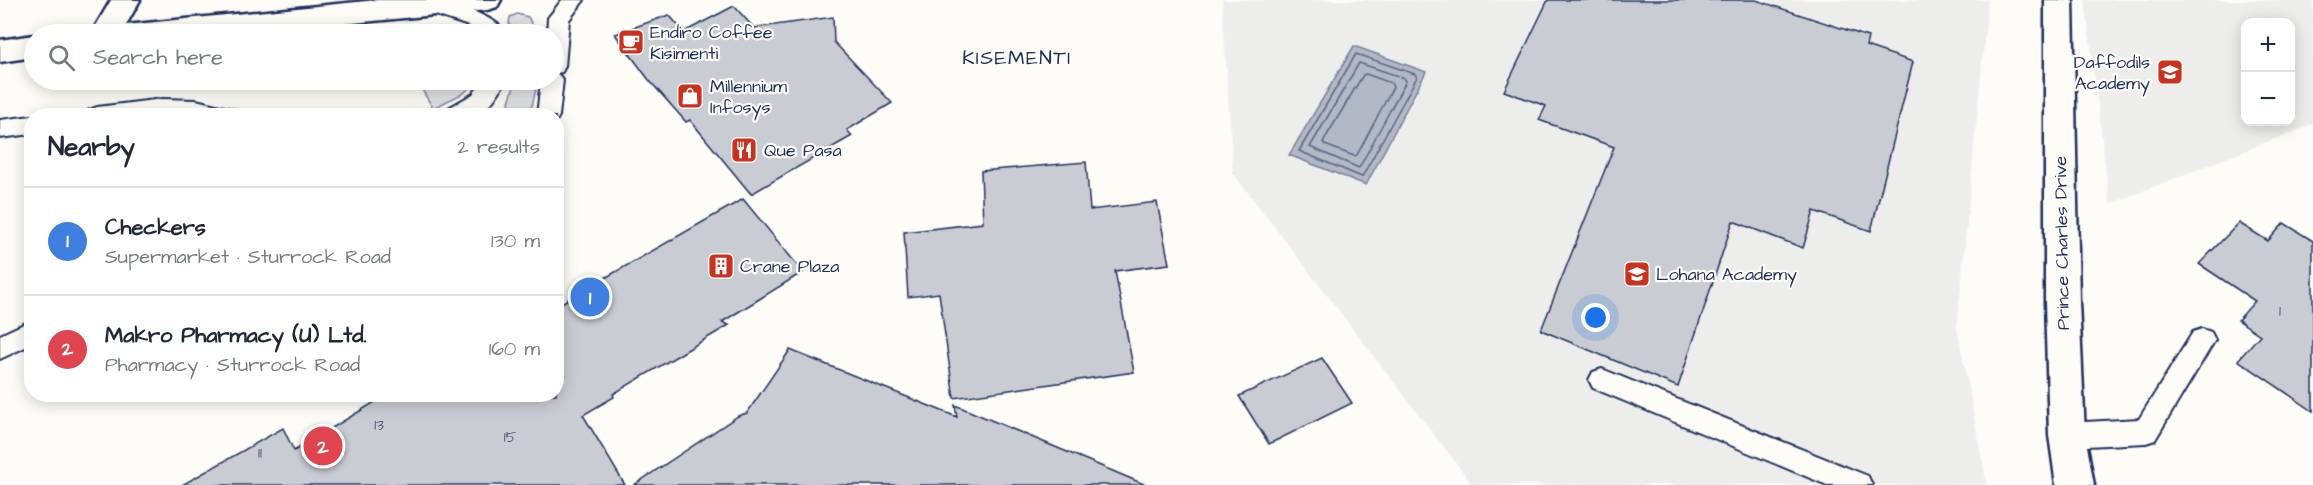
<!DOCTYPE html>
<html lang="en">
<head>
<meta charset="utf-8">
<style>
  :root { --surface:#fff; --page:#f6f6f7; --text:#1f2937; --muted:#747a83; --line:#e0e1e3; --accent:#db2777 }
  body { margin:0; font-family:"Architects Daughter",sans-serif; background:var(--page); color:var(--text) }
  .controls { position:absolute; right:18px; top:18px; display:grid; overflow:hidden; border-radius:12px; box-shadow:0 3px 15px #0003 }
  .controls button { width:54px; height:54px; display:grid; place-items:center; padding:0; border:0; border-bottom:2px solid var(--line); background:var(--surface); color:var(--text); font:30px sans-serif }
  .you { position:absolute; left:1596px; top:318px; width:21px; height:21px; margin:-15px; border:4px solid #fff; border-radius:50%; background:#1a73e8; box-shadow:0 0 0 9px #1a73e833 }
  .badge { display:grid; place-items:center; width:39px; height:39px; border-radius:50%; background:var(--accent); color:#fff; font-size:20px; font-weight:700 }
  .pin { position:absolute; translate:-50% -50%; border:3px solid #fff; box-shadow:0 2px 6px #0006 }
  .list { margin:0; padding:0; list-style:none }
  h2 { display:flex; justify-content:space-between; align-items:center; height:78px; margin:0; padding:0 24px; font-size:26px }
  h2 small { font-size:20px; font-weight:400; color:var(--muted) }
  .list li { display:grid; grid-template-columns:39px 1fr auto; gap:18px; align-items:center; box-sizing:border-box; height:108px; padding:0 24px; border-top:2px solid var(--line) }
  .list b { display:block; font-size:22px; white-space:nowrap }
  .list p { margin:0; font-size:20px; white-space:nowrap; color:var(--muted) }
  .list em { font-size:20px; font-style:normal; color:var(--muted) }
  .icon { flex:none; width:33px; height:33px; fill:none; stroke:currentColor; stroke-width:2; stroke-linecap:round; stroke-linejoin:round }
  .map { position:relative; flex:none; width:2313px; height:485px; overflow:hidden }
  .search { position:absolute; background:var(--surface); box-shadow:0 3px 15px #0003; left:24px; top:24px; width:540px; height:66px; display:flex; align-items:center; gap:15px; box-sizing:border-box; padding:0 21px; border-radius:33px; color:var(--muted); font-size:22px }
  .panel { position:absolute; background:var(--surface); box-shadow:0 3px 15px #0003; left:24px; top:108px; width:540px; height:294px; border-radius:24px }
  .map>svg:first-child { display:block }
  .built { fill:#edeeec; fill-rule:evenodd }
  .green { fill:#e0e1e3; stroke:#7e88a0; stroke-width:1.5 }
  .water { fill:#b3b8c5; stroke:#76819c; stroke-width:1.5 }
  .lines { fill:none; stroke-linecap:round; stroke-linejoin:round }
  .shore { stroke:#586687; stroke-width:1.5 }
  .building { fill:#c9ccd3; stroke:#1b2f5e; stroke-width:1.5 }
  .service-casing { stroke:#1b2f5e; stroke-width:4 }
  .minor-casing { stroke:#1b2f5e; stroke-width:5 }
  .tertiary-casing { stroke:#1b2f5e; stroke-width:5 }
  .service { fill:#fdfcf7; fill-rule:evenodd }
  .minor { fill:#fdfcf7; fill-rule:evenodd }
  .tertiary { fill:#fdfcf7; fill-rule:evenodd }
  .labels { text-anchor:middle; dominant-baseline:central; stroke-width:4.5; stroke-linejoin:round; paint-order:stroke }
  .number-label { font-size:15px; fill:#46567b }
  .poi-label { font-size:18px; fill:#1b2f5e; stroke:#fdfcf7; text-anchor:start }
  .street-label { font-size:18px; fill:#1b2f5e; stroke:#fdfcf7 }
  .neighbourhood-label { font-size:20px; letter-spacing:1.5px; fill:#1b2f5e; stroke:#fdfcf7 }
</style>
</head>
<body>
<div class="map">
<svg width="2313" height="485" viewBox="0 0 2313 485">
  <rect width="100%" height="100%" fill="#fdfcf7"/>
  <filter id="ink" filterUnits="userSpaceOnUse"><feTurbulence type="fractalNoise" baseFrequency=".0167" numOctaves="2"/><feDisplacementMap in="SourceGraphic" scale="12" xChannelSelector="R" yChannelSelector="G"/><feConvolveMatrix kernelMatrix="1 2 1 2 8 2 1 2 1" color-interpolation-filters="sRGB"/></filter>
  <g filter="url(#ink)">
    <g class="built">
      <path d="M1222,0H1988L1957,327L1987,485H1473L1233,173Z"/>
      <path d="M2085,0H2313V124L2110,204ZM2246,22H2290V122H2246Z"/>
    </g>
    <g class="green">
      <path d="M517,14L528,17L537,34H515L509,24L510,17Z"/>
      <path d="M416,80H477L464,93L433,108Z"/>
      <path d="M516,80H538L532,106L524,113L513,112L509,102Z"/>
    </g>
    <path class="water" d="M1354,46L1426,72L1366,185L1289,155Z"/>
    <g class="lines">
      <g class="shore">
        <path d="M1356,54L1415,74L1417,77L1362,177L1299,151Z"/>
        <path d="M1359,63L1404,78L1406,81L1359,168L1310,147Z"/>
        <path d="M1366,74L1391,83L1393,87L1357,155L1354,156L1325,145L1323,142L1363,75Z"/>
      </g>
    </g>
    <g class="building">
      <path d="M1548,0H1756L1868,37L1866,46L1913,62L1871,231L1814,211L1803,248L1733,221L1678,387L1541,330L1614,147L1539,120L1546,106L1504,91Z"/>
      <path d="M734,6L754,28L833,17L834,42L892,103L847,130L852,136L751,194L690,120L686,122L649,80L615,34L669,15L684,32Z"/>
      <path d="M1086,162L1090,210L1157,202L1169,264L1115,271L1134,372L954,398L939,293L908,297L904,232L983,223L981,171Z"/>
      <path d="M743,199L803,272L722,322L729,325L613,394L614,397L583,415L625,485H182L283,428L294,451L388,394H556V306Z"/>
      <path d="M2239,223L2268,241L2284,223L2313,241V411L2238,360L2260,335L2238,320L2255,301L2199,264Z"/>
      <path d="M790,350L957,417L955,405L1146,485H634L738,416L747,413Z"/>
      <path d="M1322,358L1352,403L1269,444L1239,396Z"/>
    </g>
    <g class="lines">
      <defs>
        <g id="service">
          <path d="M425,0C446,0 496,15 507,34H483L478,29L423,11L420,6Z"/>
          <path d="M562,0H584L569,20L565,66L562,72L557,73L563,80L559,116L556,121V116H537L541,80H554V34H547L548,18Z"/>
          <path d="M483,80H506C487,115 480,116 442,116L445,110L473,94Z"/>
          <path d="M163,99L196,100L236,110L239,116H86L89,110L97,107Z"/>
          <path d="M32,116V134L0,138V120Z"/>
          <path d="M32,320V344L0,359V335Z"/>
          <path d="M2202,329L2211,332L2215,340L2155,440L2146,443L2067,447L2058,444L2054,435L2058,426L2067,423L2139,419L2193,332Z"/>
          <path d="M1602,369L1868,476L1872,485H1827L1593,388L1589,380L1593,372Z"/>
        </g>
        <g id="minor">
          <path d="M111,0H140L126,25L377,0H501L497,7L487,10L238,34H91Z"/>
          <path d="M34,35V57L0,62V40Z"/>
        </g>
        <path id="tertiary" d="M2045,0H2073L2079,302L2085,435L2094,485H2056L2049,435L2045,302Z"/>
      </defs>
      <use href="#service" class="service-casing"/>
      <use href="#minor" class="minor-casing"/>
      <use href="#tertiary" class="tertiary-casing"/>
      <use href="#service" class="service"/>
      <use href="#minor" class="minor"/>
      <use href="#tertiary" class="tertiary"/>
    </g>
  </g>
  <defs>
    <symbol id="cafe-square" viewBox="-11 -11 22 22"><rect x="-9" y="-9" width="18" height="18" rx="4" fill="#c8321e" stroke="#fdfcf7"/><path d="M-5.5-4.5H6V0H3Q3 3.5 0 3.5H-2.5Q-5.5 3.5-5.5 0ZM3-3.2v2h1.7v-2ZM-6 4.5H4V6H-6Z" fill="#fff"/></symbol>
    <symbol id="school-square" viewBox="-11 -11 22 22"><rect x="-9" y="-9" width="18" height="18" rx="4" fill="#c8321e" stroke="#fdfcf7"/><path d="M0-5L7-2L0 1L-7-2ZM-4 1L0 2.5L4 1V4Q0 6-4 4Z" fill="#fff"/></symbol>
    <symbol id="shop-square" viewBox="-11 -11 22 22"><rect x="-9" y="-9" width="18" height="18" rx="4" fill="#c8321e" stroke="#fdfcf7"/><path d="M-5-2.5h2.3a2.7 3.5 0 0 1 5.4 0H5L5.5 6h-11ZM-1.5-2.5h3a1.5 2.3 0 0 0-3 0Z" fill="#fff"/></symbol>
    <symbol id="restaurant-square" viewBox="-11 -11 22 22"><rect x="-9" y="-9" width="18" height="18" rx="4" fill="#c8321e" stroke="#fdfcf7"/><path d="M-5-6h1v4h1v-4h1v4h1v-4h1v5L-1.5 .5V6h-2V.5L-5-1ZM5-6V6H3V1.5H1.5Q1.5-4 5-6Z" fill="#fff"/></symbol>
    <symbol id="building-square" viewBox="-11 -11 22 22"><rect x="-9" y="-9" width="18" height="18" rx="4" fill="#c8321e" stroke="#fdfcf7"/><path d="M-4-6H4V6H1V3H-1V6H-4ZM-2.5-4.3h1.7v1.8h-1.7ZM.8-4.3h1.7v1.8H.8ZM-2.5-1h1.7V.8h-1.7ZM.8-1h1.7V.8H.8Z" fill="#fff"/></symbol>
  </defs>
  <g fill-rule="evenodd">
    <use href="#cafe-square" x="616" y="27" width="30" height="30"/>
    <use href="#school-square" x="2155" y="57" width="30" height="30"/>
    <use href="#shop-square" x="675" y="81" width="30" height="30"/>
    <use href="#restaurant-square" x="729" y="135" width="30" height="30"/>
    <use href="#building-square" x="706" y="251" width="30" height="30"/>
    <use href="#school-square" x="1622" y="259" width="30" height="30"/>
  </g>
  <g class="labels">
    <g class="number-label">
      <text x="2280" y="311">1</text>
      <text x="379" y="425">13</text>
      <text x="510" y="437">15</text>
      <text x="260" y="453">11</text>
    </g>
    <g class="poi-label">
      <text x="650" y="32">Endiro Coffee<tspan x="650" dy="21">Kisimenti</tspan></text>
      <text x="2150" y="62" text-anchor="end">Daffodils<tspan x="2150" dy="21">Academy</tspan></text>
      <text x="710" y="86">Millennium<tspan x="710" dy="21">Infosys</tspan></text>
      <text x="764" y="150">Que Pasa</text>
      <text x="740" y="266">Crane Plaza</text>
      <text x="1656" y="274">Lohana Academy</text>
    </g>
    <g class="street-label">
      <text transform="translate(2062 243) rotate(-91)">Prince Charles Drive</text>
    </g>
    <g class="neighbourhood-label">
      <text x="1017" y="58">KISEMENTI</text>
    </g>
  </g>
</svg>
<div class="controls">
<button>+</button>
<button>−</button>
</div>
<div class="you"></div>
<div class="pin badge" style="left:590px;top:297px;background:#3f7fe0">1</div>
<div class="pin badge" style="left:323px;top:446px;background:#e0444e">2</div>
<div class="search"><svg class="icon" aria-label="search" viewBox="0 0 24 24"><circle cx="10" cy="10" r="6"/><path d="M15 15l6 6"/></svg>Search here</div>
<section class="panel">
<h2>Nearby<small>2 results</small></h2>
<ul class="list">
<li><span class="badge" style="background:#3f7fe0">1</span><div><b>Checkers</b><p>Supermarket · Sturrock Road</p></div><em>130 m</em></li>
<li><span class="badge" style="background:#e0444e">2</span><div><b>Makro Pharmacy (U) Ltd.</b><p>Pharmacy · Sturrock Road</p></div><em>160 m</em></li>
</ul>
</section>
</div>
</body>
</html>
